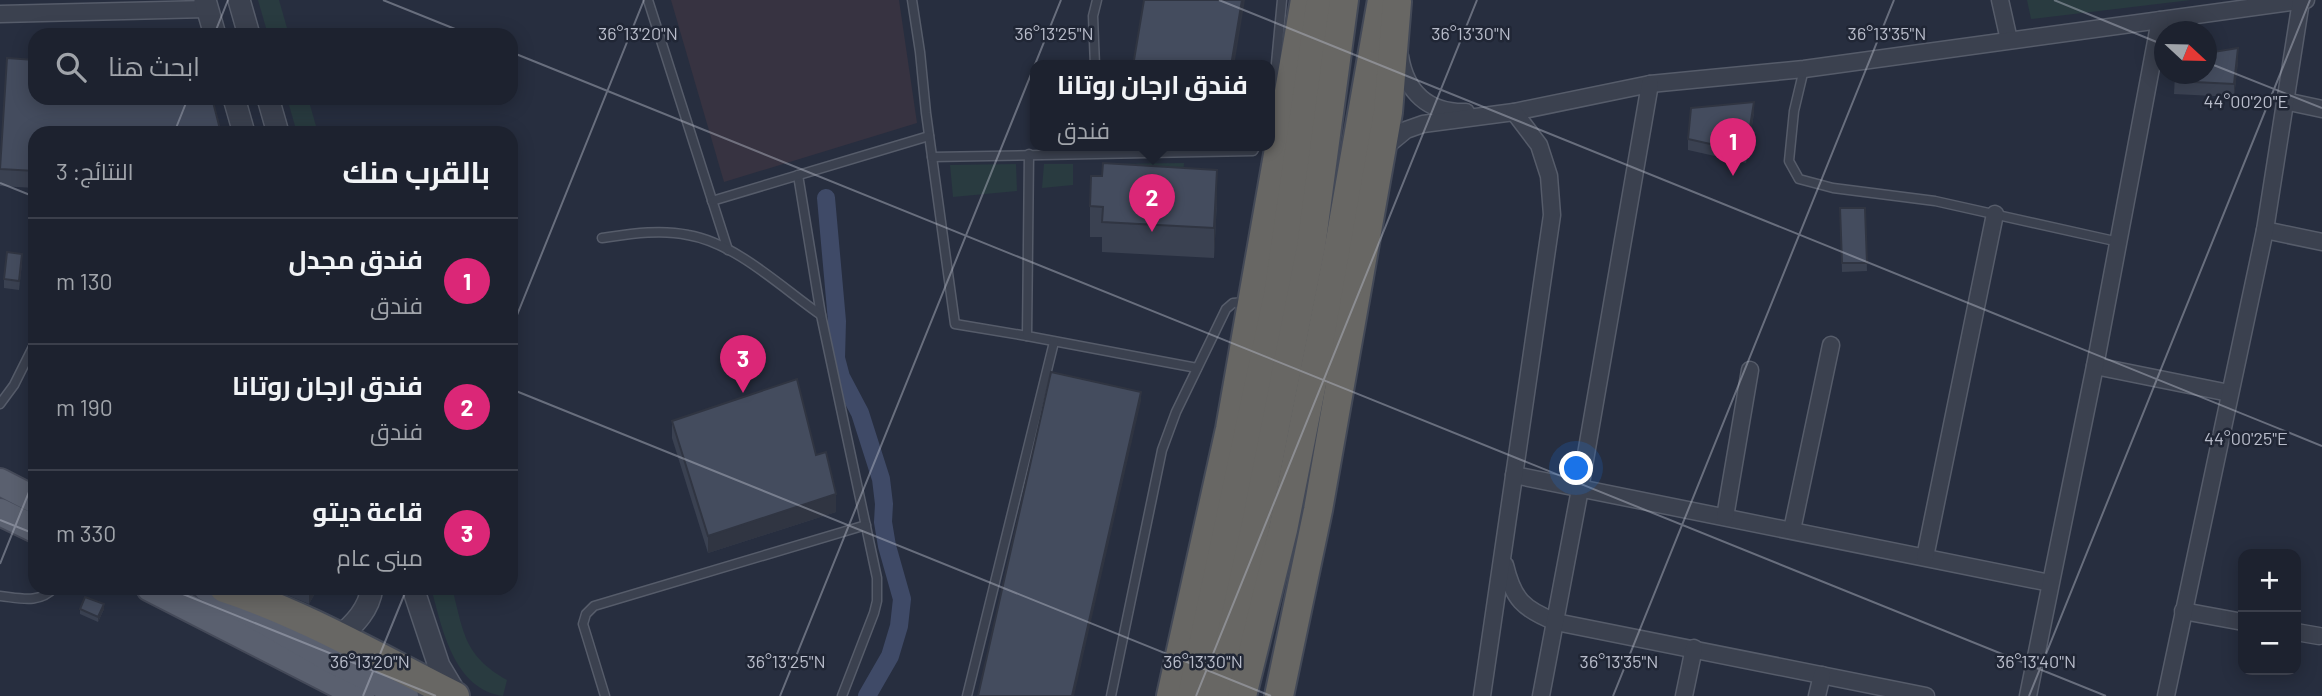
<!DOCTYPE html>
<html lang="ar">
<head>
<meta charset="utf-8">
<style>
  :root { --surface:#1d222f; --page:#2a2f3b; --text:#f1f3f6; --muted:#a0a4aa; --line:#3b3f4b; --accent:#db2777 }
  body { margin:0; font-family:Barlow,Cairo,sans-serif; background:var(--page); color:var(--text); direction:rtl }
  .controls { position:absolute; right:21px; bottom:21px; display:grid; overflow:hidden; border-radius:14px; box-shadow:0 4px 18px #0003 }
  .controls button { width:63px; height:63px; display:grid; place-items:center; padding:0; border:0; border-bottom:2px solid var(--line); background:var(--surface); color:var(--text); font:35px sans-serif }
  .compass { position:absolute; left:2154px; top:21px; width:63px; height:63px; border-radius:50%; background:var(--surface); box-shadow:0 4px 18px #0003; rotate:112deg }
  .you { position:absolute; left:1577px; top:469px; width:24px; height:24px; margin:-18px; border:5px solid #fff; border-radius:50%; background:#1a73e8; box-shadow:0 0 0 10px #1a73e833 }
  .badge { display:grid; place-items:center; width:46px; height:46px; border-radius:50%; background:var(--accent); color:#fff; font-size:23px; font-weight:700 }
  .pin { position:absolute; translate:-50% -58px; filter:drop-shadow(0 2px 4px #0008) }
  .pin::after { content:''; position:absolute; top:37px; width:24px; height:21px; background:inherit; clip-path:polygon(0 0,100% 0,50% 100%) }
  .popup { position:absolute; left:1030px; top:60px; width:245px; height:91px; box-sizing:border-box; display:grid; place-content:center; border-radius:14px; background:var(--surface); filter:drop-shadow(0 2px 5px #0005); font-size:23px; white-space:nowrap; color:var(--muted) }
  .popup b { font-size:26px; color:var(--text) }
  .popup::after { content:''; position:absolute; left:50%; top:100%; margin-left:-14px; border:14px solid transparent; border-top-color:var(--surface) }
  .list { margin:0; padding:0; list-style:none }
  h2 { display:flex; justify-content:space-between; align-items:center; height:91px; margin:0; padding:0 28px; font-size:30px }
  h2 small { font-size:23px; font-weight:400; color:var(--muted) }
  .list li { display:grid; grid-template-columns:46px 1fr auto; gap:21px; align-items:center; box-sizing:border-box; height:126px; padding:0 28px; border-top:2px solid var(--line) }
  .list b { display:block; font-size:26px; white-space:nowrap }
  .list p { margin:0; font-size:23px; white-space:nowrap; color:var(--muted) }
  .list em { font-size:23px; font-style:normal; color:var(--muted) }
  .icon { flex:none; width:38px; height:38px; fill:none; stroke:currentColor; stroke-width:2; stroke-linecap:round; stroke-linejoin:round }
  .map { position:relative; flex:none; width:2322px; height:696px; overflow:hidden; direction:ltr }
  .search { position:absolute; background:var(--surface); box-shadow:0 4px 18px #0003; left:28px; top:28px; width:490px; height:77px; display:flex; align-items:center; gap:18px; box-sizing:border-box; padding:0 24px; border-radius:21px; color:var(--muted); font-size:26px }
  .panel { position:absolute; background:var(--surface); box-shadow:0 4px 18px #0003; left:28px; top:126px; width:490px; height:469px; border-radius:21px; direction:rtl }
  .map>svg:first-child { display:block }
  .medical { fill:#373341 }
  .green { fill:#293b40 }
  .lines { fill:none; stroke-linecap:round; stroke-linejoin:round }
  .canal { stroke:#3f4a67; stroke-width:18 }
  .service-casing { stroke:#565c6a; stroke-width:11 }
  .minor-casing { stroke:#565c6a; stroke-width:19 }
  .tertiary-casing { stroke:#565c6a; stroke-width:24 }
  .primary-casing { stroke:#454a59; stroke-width:30 }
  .trunk-casing { stroke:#434957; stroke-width:32 }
  .service { stroke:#3b414f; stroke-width:8 }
  .minor { stroke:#3b414f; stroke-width:16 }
  .tertiary { stroke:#3b414f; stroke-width:21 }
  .primary { stroke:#5a606f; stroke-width:26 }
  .trunk { stroke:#686764; stroke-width:28 }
  .wall { fill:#3a4151 }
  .shaded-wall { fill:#303542 }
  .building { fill:#444c5e; stroke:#303542; stroke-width:2 }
  .ticks { fill:none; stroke:#b8bcca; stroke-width:2; stroke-opacity:0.45 }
  .ticks-label { font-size:18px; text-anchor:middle; fill:#b8bcca; stroke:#202635; stroke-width:5; stroke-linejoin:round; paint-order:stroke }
</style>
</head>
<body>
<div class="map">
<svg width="2322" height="696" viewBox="0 0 2322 696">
  <rect width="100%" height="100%" fill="#272e3f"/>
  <path class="medical" d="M671,0H899L917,123L724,182Z"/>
  <g class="green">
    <path d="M258,0H279L289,35H268Z"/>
    <path d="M2027,0H2191L2031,19Z"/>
    <path d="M287,98H308L318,133H297Z"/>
    <path d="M1184,163L1183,174L1104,168L1109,164Z"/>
    <path d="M1016,164L1017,191L953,197L950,165Z"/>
    <path d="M1044,164H1073V185L1042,188Z"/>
    <path d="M431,588H452C464,632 463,655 507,680L503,696C453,689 442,627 431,588Z"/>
  </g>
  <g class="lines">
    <path class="canal" d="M826,198L837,321L836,358L841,377L860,413L881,479L884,504L883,522L887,546L902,599L899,626L890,656L867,696"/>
    <defs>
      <g id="service">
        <path d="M648,0L728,250"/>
        <path d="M912,0L920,52L926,113L955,324L1027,336"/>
        <path d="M1095,66L1093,16L1097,0"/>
        <path d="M1804,69L1794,111L1789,161L1799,179L1833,188L1935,201L2119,242"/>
        <path d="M1271,116L1282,0"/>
        <path d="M1029,154L1027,336L1197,368"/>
        <path d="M932,157L1253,151L1256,146"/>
        <path d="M798,175L821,315L877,578V601L874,613L842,696"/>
        <path d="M712,201L929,136"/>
        <path d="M602,238C630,234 660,229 688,235C736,243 782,288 821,315"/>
        <path d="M0,404L14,385L35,343"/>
        <path d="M0,596C20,598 39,604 54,588"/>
        <path d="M605,696L583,624L586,614L594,606L866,525"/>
        <path d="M967,696L1054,342"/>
        <path d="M1111,696L1162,450L1176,412L1226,309L1233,303L1246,302"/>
      </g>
      <g id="minor">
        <path d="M2000,0L2009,40"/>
        <path d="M0,14L207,9"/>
        <path d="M1400,56C1406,92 1428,113 1466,112"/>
        <path d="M2285,101L2322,109"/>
        <path d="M1386,150L1389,144L1406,130L1423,124L1514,112L1650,84L1804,69L2306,0"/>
        <path d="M2265,230L2322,242"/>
        <path d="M2095,366L2229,393"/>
        <path d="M1514,475L2050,583"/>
        <path d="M1725,517L1750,370"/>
        <path d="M1792,530L1831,345"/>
        <path d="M1925,557L1995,214"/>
        <path d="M1505,565C1513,599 1523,609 1556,622L1926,696"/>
        <path d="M2183,611L2243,622"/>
        <path d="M2296,632L2319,636"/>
        <path d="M1482,696L1552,215L1549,176L1539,145L1514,112"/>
        <path d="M1541,696L1580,489L1650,84"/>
        <path d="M1684,696L1694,648"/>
        <path d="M1817,696L1822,675"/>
        <path d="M2028,696L2095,366L2160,20"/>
        <path d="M2166,696L2265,230L2301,1"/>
      </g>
      <g id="tertiary">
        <path d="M205,0L215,35"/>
        <path d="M239,0L249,35"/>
        <path d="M234,98L244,133"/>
        <path d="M268,98L278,133"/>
        <path d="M413,588L439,666L457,696"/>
        <path d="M339,637C355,624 369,609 372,588"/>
      </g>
      <g id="primary">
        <path d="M0,482L35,500"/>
        <path d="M0,512L35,529"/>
        <path d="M150,588L361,696"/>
        <path d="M207,588L327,657L405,696"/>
      </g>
      <g id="trunk">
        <path d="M224,588C304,614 379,658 455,696"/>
        <path d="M1171,696L1230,429L1305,0"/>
        <path d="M1192,696L1278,295L1320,6"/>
        <path d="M1218,696L1256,524L1311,247L1344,0"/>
        <path d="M1242,696L1283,530L1338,252L1382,0"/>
        <path d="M1279,696L1318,510L1388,112L1397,2"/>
      </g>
    </defs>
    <use href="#service" class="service-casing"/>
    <use href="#minor" class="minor-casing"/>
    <use href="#tertiary" class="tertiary-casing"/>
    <use href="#primary" class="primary-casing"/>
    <use href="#trunk" class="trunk-casing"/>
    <use href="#service" class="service"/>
    <use href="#minor" class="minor"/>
    <use href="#tertiary" class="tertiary"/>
    <use href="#primary" class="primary"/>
    <use href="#trunk" class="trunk"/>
  </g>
  <g class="wall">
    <path d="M2238,61L2234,97L2174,94L2175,74Z"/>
    <path d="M35,98V188L0,186V169Z"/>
    <path d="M1754,113L1746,163L1688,150V139Z"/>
    <path d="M1217,201L1214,258L1102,252V237H1090V206Z"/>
    <path d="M1840,208H1865L1867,271L1842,272Z"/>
    <path d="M22,263L19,290L4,288V279Z"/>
    <path d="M672,421L816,455L836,512L708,553L672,438Z"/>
    <path d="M270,588H318L309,604Z"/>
    <path d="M80,609H104L98,622L80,614Z"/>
  </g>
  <g class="shaded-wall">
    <path d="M1242,0H1245L1234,66H1231Z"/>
    <path d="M2238,48V61L2234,97V84Z"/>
    <path d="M1754,102V113L1746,163V152Z"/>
    <path d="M1217,170V201L1214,258V228Z"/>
    <path d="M1141,392V401L1074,696H1072Z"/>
    <path d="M836,494V512L708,553V536Z"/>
    <path d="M309,588H318L309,604Z"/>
    <path d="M104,604V609L98,622V617Z"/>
  </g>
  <g class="building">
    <path d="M1144,0H1242L1231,66H1133Z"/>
    <path d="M2238,48L2234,84L2174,81L2175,74H2207V53Z"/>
    <path d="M7,58L35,60V98H212L221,133H35V171L0,169Z"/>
    <path d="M1754,102L1746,152L1688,139L1691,108Z"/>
    <path d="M1103,163L1217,170L1214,228L1102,222L1103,207L1090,206L1091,176H1102Z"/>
    <path d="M1840,208H1865L1867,263H1842Z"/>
    <path d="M7,252L22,254L19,281L4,279Z"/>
    <path d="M1051,372L1141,392L1072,696H978Z"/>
    <path d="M797,379L816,455L826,452L836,494L708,536L672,421Z"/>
    <path d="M85,597L104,604L98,617L80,609Z"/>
  </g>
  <path class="ticks" d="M383,0L470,35M1219,0L2322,446M2054,0L2164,45M214,35L228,0M511,52L2106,696M2206,62L2322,108M174,133L188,98M0,183L35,197M511,330L644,0M511,389L1271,696M0,520L35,534M0,564L35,477M168,588L436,696M363,696L407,588M780,696L1061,0M1196,696L1477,0M1613,696L1894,0M2029,696L2310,0"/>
  <g class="ticks-label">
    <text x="638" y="40">36°13'20"N</text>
    <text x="1054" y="40">36°13'25"N</text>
    <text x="1471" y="40">36°13'30"N</text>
    <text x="1887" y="40">36°13'35"N</text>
    <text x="2246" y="108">44°00'20"E</text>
    <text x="2246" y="445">44°00'25"E</text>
    <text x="370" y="668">36°13'20"N</text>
    <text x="786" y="668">36°13'25"N</text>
    <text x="1203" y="668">36°13'30"N</text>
    <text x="1619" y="668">36°13'35"N</text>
    <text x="2036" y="668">36°13'40"N</text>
  </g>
</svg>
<div class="controls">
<button>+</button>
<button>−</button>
</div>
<svg class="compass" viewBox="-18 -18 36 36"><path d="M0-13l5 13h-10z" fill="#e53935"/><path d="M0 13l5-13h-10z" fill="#a0a4aa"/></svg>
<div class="you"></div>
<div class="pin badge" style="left:1733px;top:176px">1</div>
<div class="pin badge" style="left:1152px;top:232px">2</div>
<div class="popup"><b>فندق ارجان روتانا</b>فندق</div>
<div class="pin badge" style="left:743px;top:393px">3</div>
<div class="search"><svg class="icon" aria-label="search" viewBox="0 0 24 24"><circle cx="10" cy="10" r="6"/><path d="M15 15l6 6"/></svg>ابحث هنا</div>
<section class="panel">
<h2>بالقرب منك<small>النتائج: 3</small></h2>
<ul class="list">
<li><span class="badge">1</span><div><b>فندق مجدل</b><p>فندق</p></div><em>130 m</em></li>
<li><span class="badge">2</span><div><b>فندق ارجان روتانا</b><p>فندق</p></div><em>190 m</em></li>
<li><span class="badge">3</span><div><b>قاعة ديتو</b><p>مبنى عام</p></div><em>330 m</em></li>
</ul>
</section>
</div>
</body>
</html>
